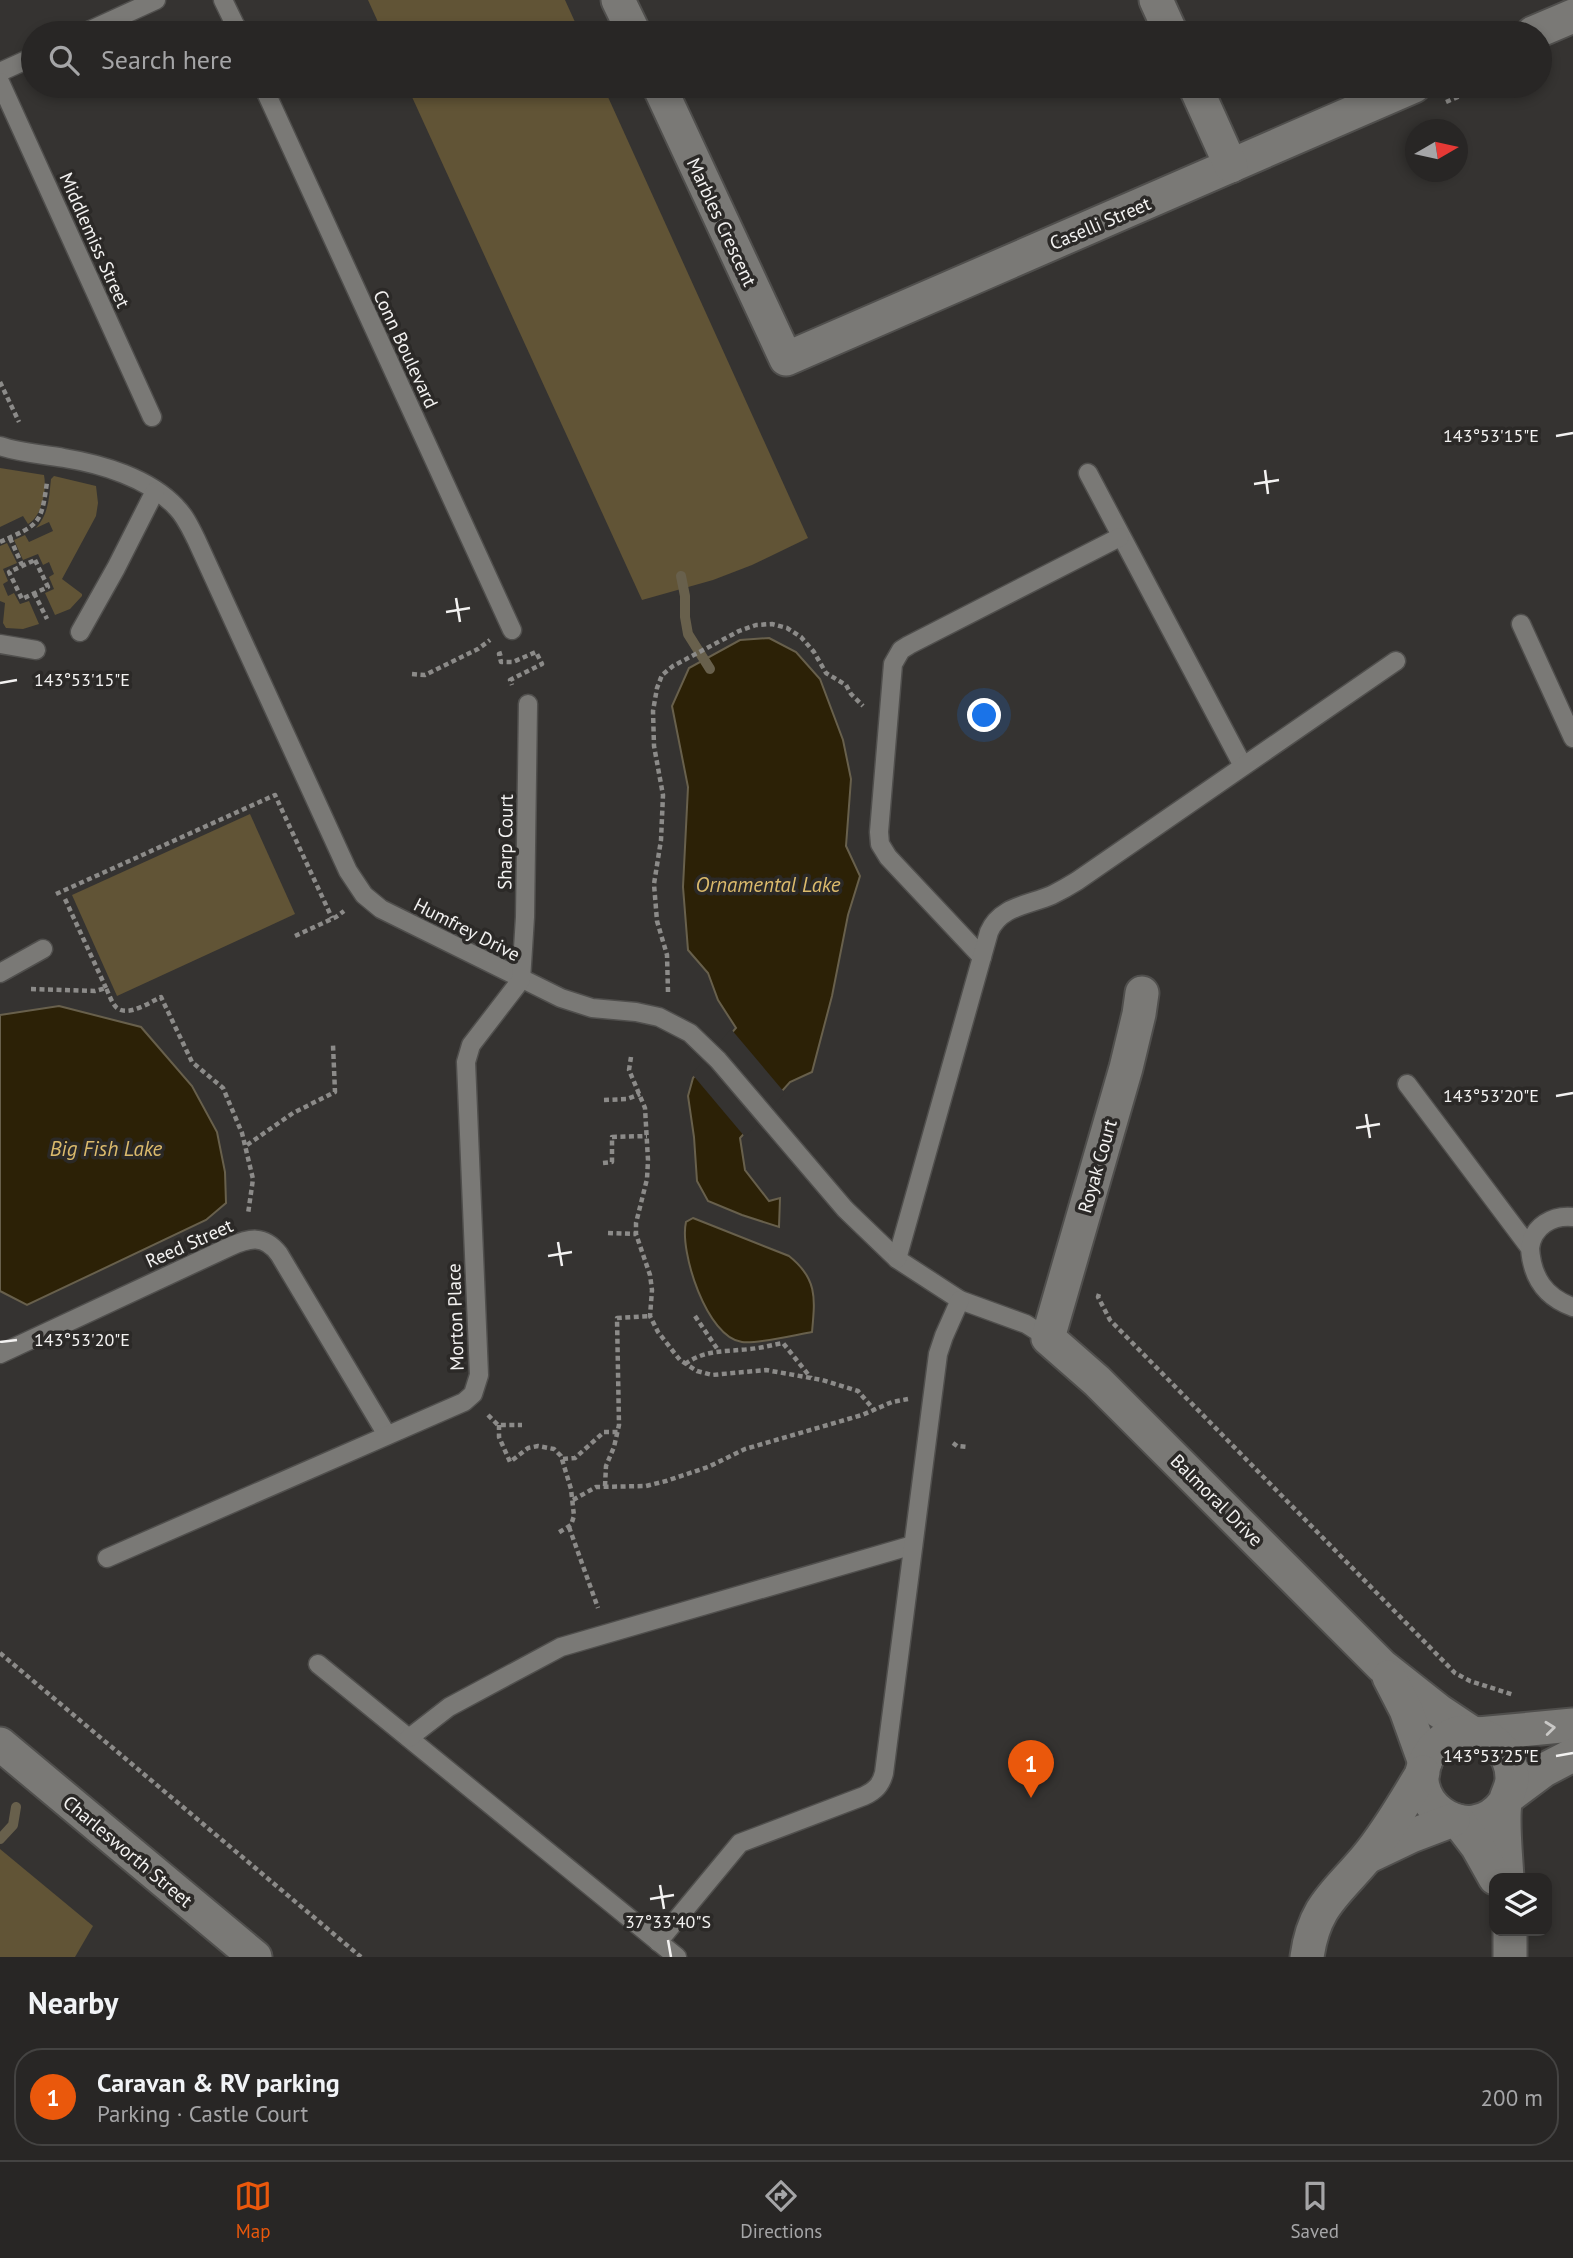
<!DOCTYPE html>
<html lang="en">
<head>
<meta charset="utf-8">
<style>
  :root { --surface:#282625; --page:#343232; --text:#f1f3f6; --muted:#a5a5a7; --line:#444342; --accent:#ea580c }
  body { margin:0; font-family:"PT Sans",sans-serif; background:var(--page); color:var(--text) }
  .controls { position:absolute; right:21px; bottom:21px; display:grid; overflow:hidden; border-radius:14px; box-shadow:0 4px 10px #0003 }
  .controls button { width:63px; height:63px; display:grid; place-items:center; padding:0; border:0; border-bottom:2px solid var(--line); background:var(--surface); color:var(--text); font:35px sans-serif }
  .compass { position:absolute; left:1405px; top:119px; width:63px; height:63px; border-radius:50%; background:var(--surface); box-shadow:0 4px 10px #0003; rotate:81deg }
  .you { position:absolute; left:985px; top:716px; width:24px; height:24px; margin:-18px; border:5px solid #fff; border-radius:50%; background:#1a73e8; box-shadow:0 0 0 10px #1a73e833 }
  .badge { display:grid; place-items:center; width:46px; height:46px; border-radius:50%; background:var(--accent); color:#fff; font-size:23px; font-weight:700 }
  .pin { position:absolute; translate:-50% -58px; filter:drop-shadow(0 2px 4px #0008) }
  .pin::after { content:''; position:absolute; top:37px; width:24px; height:21px; background:inherit; clip-path:polygon(0 0,100% 0,50% 100%) }
  .list { margin:0; padding:0; list-style:none }
  h2 { display:flex; justify-content:space-between; align-items:center; height:91px; margin:0; padding:0 28px; font-size:30px }
  h2 small { font-size:23px; font-weight:400; color:var(--muted) }
  .list li { display:grid; grid-template-columns:46px 1fr auto; gap:21px; align-items:center; box-sizing:border-box; height:98px; margin:0 14px 14px; padding:0 14px; border:2px solid var(--line); border-radius:28px }
  .list b { display:block; font-size:26px; white-space:nowrap }
  .list p { margin:0; font-size:23px; white-space:nowrap; color:var(--muted) }
  .list em { font-size:23px; font-style:normal; color:var(--muted) }
  .icon { flex:none; width:38px; height:38px; fill:none; stroke:currentColor; stroke-width:2; stroke-linecap:round; stroke-linejoin:round }
  .map { position:relative; flex:none; width:1573px; height:1957px; overflow:hidden }
  .search { position:absolute; background:var(--surface); box-shadow:0 4px 10px #0003; left:21px; right:21px; top:21px; height:77px; display:flex; align-items:center; gap:18px; box-sizing:border-box; padding:0 24px; border-radius:38px; color:var(--muted); font-size:26px }
  .sheet { height:203px; background:var(--surface) }
  nav { display:flex; justify-content:space-around; align-items:center; box-sizing:border-box; height:98px; border-top:2px solid var(--line); background:var(--surface); font-size:19px; color:var(--muted) }
  nav a { display:grid; justify-items:center; gap:4px }
  nav .on { color:var(--accent) }
  .map>svg:first-child { display:block }
  .green { fill:#615436 }
  .water { fill:#2c2106; stroke:#68604c; stroke-width:2 }
  .pier { fill:#353331 }
  .lines { fill:none; stroke-linecap:round; stroke-linejoin:round }
  .stream { stroke:#68604c; stroke-width:10 }
  .service-casing { stroke:#504f4d; stroke-width:21 }
  .minor-casing { stroke:#504f4d; stroke-width:37 }
  .path { stroke:#8c8b89; stroke-width:4.5; stroke-dasharray:5 3.5; stroke-linecap:butt }
  .service { stroke:#7a7976; stroke-width:18 }
  .minor { stroke:#7a7976; stroke-width:33 }
  .oneway { stroke:#c9c8c6 }
  .ticks { fill:none; stroke:#f3f2f1; stroke-width:2.5 }
  .labels { text-anchor:middle; dominant-baseline:central; stroke-width:7; stroke-linejoin:round; paint-order:stroke }
  .street-label { font-size:19px; fill:#f3f2f1; stroke:#2b2927 }
  .water-label { font-size:21px; font-style:italic; fill:#dbba6c; stroke:#2b2927 }
  .ticks-label { font-size:18px; text-anchor:middle; fill:#f3f2f1; stroke:#2b2927; stroke-width:7; stroke-linejoin:round; paint-order:stroke }
</style>
</head>
<body>
<div class="map">
<svg width="1573" height="1957" viewBox="0 0 1573 1957">
  <rect width="100%" height="100%" fill="#353331"/>
  <g class="green">
    <path d="M368,0H565L580,33H383Z"/>
    <path d="M407,86H603L808,538L752,565L713,580L642,600Z"/>
    <path d="M0,468L44,475C47,490 42,516 28,524L23,516L0,527Z"/>
    <path d="M54,476L96,486L98,503L96,516L62,579L82,594V596L70,609L55,615L45,593L54,589L49,577L54,574L49,562L43,565L38,554L23,560L14,540L25,535L29,542L53,531L49,522L36,528C49,514 49,497 51,479Z"/>
    <path d="M7,543L17,563L3,569L8,581L3,584L8,596L14,593L20,604L29,601L39,624L23,629L6,628L3,623L5,603L0,601V546Z"/>
    <path d="M250,814L295,914L117,996L72,895Z"/>
    <path d="M0,1849L93,1926L75,1957H0Z"/>
  </g>
  <g class="water">
    <path d="M769,638L796,652L820,679L843,740L851,779L846,846L860,876L848,915L832,996L812,1072L790,1082L740,1138L745,1170L769,1201L780,1198L779,1227L742,1215L708,1201L697,1181L694,1137L688,1096L693,1078L736,1028L718,1000L708,973L688,950L683,887L688,787L672,706L689,668L740,640Z"/>
    <path d="M59,1006L141,1027L192,1086L217,1132L225,1172L226,1203L206,1220L27,1305L0,1291V1015Z"/>
    <path d="M693,1218L789,1256C818,1279 815,1299 812,1332C795,1335 758,1344 742,1342C707,1338 679,1251 686,1222Z"/>
  </g>
  <path class="pier" d="M731,1029L785,1093L745,1137L692,1074Z"/>
  <g class="lines">
    <g class="stream">
      <path d="M681,576L685,596V617L688,634L710,669"/>
      <path d="M0,1839L13,1825L16,1807"/>
    </g>
    <defs>
      <g id="service">
        <path d="M223,0L239,33"/>
        <path d="M84,33L156,0"/>
        <path d="M0,72L33,57"/>
        <path d="M0,82L152,417"/>
        <path d="M263,86L512,630"/>
        <path d="M0,446C20,453 42,454 64,458C101,464 149,478 176,507C185,516 190,527 196,539L348,871L364,895L381,909L561,998L592,1008L636,1012L659,1017L690,1033L718,1060L845,1209L897,1259L960,1300L1026,1324L1048,1338"/>
        <path d="M1088,473L1243,766"/>
        <path d="M1521,624L1573,738"/>
        <path d="M80,632L116,568L155,491"/>
        <path d="M0,644L36,650"/>
        <path d="M982,957L888,857L880,844L879,832L893,664L901,650L909,645L1120,537"/>
        <path d="M0,973L43,949"/>
        <path d="M1407,1084L1530,1248C1532,1278 1545,1297 1573,1307"/>
        <path d="M1530,1248C1533,1226 1552,1215 1573,1217"/>
        <path d="M897,1259L989,932C1000,906 1029,905 1052,895C1060,891 1069,886 1077,881L1396,661"/>
        <path d="M0,1354L229,1247C249,1238 264,1234 279,1254L387,1435"/>
        <path d="M107,1558L464,1402L473,1394L479,1375L466,1062L471,1045L521,980L525,917L528,704"/>
        <path d="M318,1664L677,1957"/>
        <path d="M409,1738L449,1707L561,1647L913,1545"/>
        <path d="M658,1942L740,1843L864,1796C875,1791 881,1785 884,1773L938,1354L944,1336L960,1300"/>
      </g>
      <g id="minor">
        <path d="M618,0L634,33"/>
        <path d="M1156,0L1171,33"/>
        <path d="M1533,33L1573,16"/>
        <path d="M659,86L786,359L1414,86"/>
        <path d="M1195,86L1231,166"/>
        <path d="M1142,993L1139,1014L1126,1068L1048,1338L1097,1381L1382,1666L1439,1711L1472,1733"/>
        <path d="M1389,1677L1406,1710L1425,1763"/>
        <path d="M1478,1734L1573,1725"/>
        <path d="M0,1744L255,1957"/>
        <path d="M1508,1797L1544,1770L1573,1755"/>
        <path d="M1505,1802C1469,1853 1395,1798 1432,1750C1438,1742 1448,1736 1458,1733C1486,1728 1512,1750 1512,1778C1512,1788 1506,1795 1505,1803C1502,1822 1506,1858 1507,1878"/>
        <path d="M1458,1821L1477,1846L1495,1878"/>
        <path d="M1369,1856L1411,1836L1453,1820"/>
        <path d="M1510,1931V1957"/>
        <path d="M1307,1957C1314,1906 1336,1894 1366,1858C1388,1832 1405,1801 1423,1772"/>
      </g>
    </defs>
    <use href="#service" class="service-casing"/>
    <use href="#minor" class="minor-casing"/>
    <g class="path">
      <path d="M1446,102L1483,86"/>
      <path d="M0,382L19,422"/>
      <path d="M10,538L22,565"/>
      <path d="M0,542C39,524 41,526 47,482"/>
      <path d="M35,560L48,587L22,599L9,572Z"/>
      <path d="M34,593L47,619"/>
      <path d="M502,653L499,654L501,662H513L536,652L542,664L510,680L512,685"/>
      <path d="M412,674L425,675L478,649L490,640"/>
      <path d="M56,894L275,795L332,918"/>
      <path d="M65,899L106,988"/>
      <path d="M295,936L336,917L344,911"/>
      <path d="M31,989L95,991L106,988C109,994 112,1004 117,1008C129,1017 150,1002 161,997L192,1062L223,1088L242,1133L253,1179L248,1214"/>
      <path d="M668,992L667,955L657,921L654,884L661,840L663,795L654,746L653,711L657,688L662,675L673,666L739,631L756,625L772,624L787,628L801,637L814,652L826,673L846,685L851,694L863,706"/>
      <path d="M631,1057L629,1070L645,1108L648,1160L647,1179L636,1223V1234L650,1275L652,1290L650,1316L658,1332L680,1360L697,1371L712,1375L766,1370L822,1380L858,1391L875,1411"/>
      <path d="M604,1100L627,1099L640,1094"/>
      <path d="M247,1145L293,1113L335,1092L333,1045"/>
      <path d="M603,1163L612,1162V1137L647,1136"/>
      <path d="M608,1233L636,1234"/>
      <path d="M1099,1294L1098,1297L1110,1320L1455,1673L1470,1681L1514,1695"/>
      <path d="M695,1316L718,1350"/>
      <path d="M685,1364C706,1349 726,1352 750,1349C761,1348 772,1345 783,1343L811,1378"/>
      <path d="M488,1415L498,1425H522"/>
      <path d="M499,1425V1437L510,1462L528,1448L538,1446L554,1449L561,1456L571,1489L574,1516L571,1525L558,1533"/>
      <path d="M953,1443L957,1446L968,1447"/>
      <path d="M563,1459L575,1458L604,1432H618"/>
      <path d="M605,1486L606,1466L614,1447L619,1425L617,1318L650,1316"/>
      <path d="M573,1500L596,1487L646,1486L666,1481L708,1467L745,1449L862,1415L892,1402L908,1399"/>
      <path d="M569,1527L598,1608"/>
      <path d="M0,1653L361,1957"/>
    </g>
    <use href="#service" class="service"/>
    <use href="#minor" class="minor"/>
  </g>
  <defs><path id="oneway-chevron" d="M-2-3.5L2.5 0L-2 3.5" fill="none" stroke-width="1.6" stroke-linecap="round" stroke-linejoin="round" transform="scale(1.75)"/></defs>
  <use class="oneway" href="#oneway-chevron" transform="translate(1550 1728) rotate(-6)"/>
  <path class="ticks" d="M1556,436L1573,433M1265,470L1268,494M1254,484L1279,480M456,598L460,622M446,612L470,608M0,683L17,680M1556,1096L1573,1093M1366,1114L1370,1138M1356,1128L1380,1124M558,1242L562,1266M548,1256L572,1252M0,1342L17,1340M1556,1756L1573,1753M660,1885L664,1909M650,1899L674,1895M668,1940L671,1957"/>
  <g class="labels">
    <g class="street-label">
      <text transform="translate(722 222) rotate(65)">Marbles Crescent</text>
      <text transform="translate(1100 223) rotate(-23)">Caselli Street</text>
      <text transform="translate(95 240) rotate(66)">Middlemiss Street</text>
      <text transform="translate(406 349) rotate(65)">Conn Boulevard</text>
      <text transform="translate(505 842) rotate(-89)">Sharp Court</text>
      <text transform="translate(467 929) rotate(27)">Humfrey Drive</text>
      <text transform="translate(1097 1166) rotate(-74)">Royak Court</text>
      <text transform="translate(189 1243) rotate(-24)">Reed Street</text>
      <text transform="translate(455 1317) rotate(-92)">Morton Place</text>
      <text transform="translate(1217 1500) rotate(45)">Balmoral Drive</text>
      <text transform="translate(128 1851) rotate(40)">Charlesworth Street</text>
    </g>
    <g class="water-label">
      <text x="768" y="884">Ornamental Lake</text>
      <text x="106" y="1148">Big Fish Lake</text>
    </g>
  </g>
  <g class="ticks-label">
    <text x="1491" y="442">143°53'15"E</text>
    <text x="82" y="686">143°53'15"E</text>
    <text x="1491" y="1102">143°53'20"E</text>
    <text x="82" y="1346">143°53'20"E</text>
    <text x="1491" y="1762">143°53'25"E</text>
    <text x="668" y="1928">37°33'40"S</text>
  </g>
</svg>
<div class="controls">
<button><svg class="icon" aria-label="layers" viewBox="0 0 24 24"><path d="M12 4l9 5-9 5-9-5zM3 14l9 5 9-5"/></svg></button>
</div>
<svg class="compass" viewBox="-18 -18 36 36"><path d="M0-13l5 13h-10z" fill="#e53935"/><path d="M0 13l5-13h-10z" fill="#a5a5a7"/></svg>
<div class="you"></div>
<div class="pin badge" style="left:1031px;top:1798px">1</div>
<div class="search"><svg class="icon" aria-label="search" viewBox="0 0 24 24"><circle cx="10" cy="10" r="6"/><path d="M15 15l6 6"/></svg>Search here</div>
</div>
<section class="sheet">
<h2>Nearby<small></small></h2>
<ul class="list">
<li><span class="badge">1</span><div><b>Caravan &amp; RV parking</b><p>Parking · Castle Court</p></div><em>200 m</em></li>
</ul>
</section>
<nav>
<a class="on"><svg class="icon" aria-label="map" viewBox="0 0 24 24"><path d="M3 6l6-2 6 2 6-2v14l-6 2-6-2-6 2zM9 4v14M15 6v14"/></svg>Map</a>
<a><svg class="icon" aria-label="directions" viewBox="0 0 24 24"><path d="M12 3l9 9-9 9-9-9zM9 14v-3h6M13 9l2 2-2 2"/></svg>Directions</a>
<a><svg class="icon" aria-label="saved" viewBox="0 0 24 24"><path d="M7 4h10v16l-5-4-5 4z"/></svg>Saved</a>
</nav>
</body>
</html>
